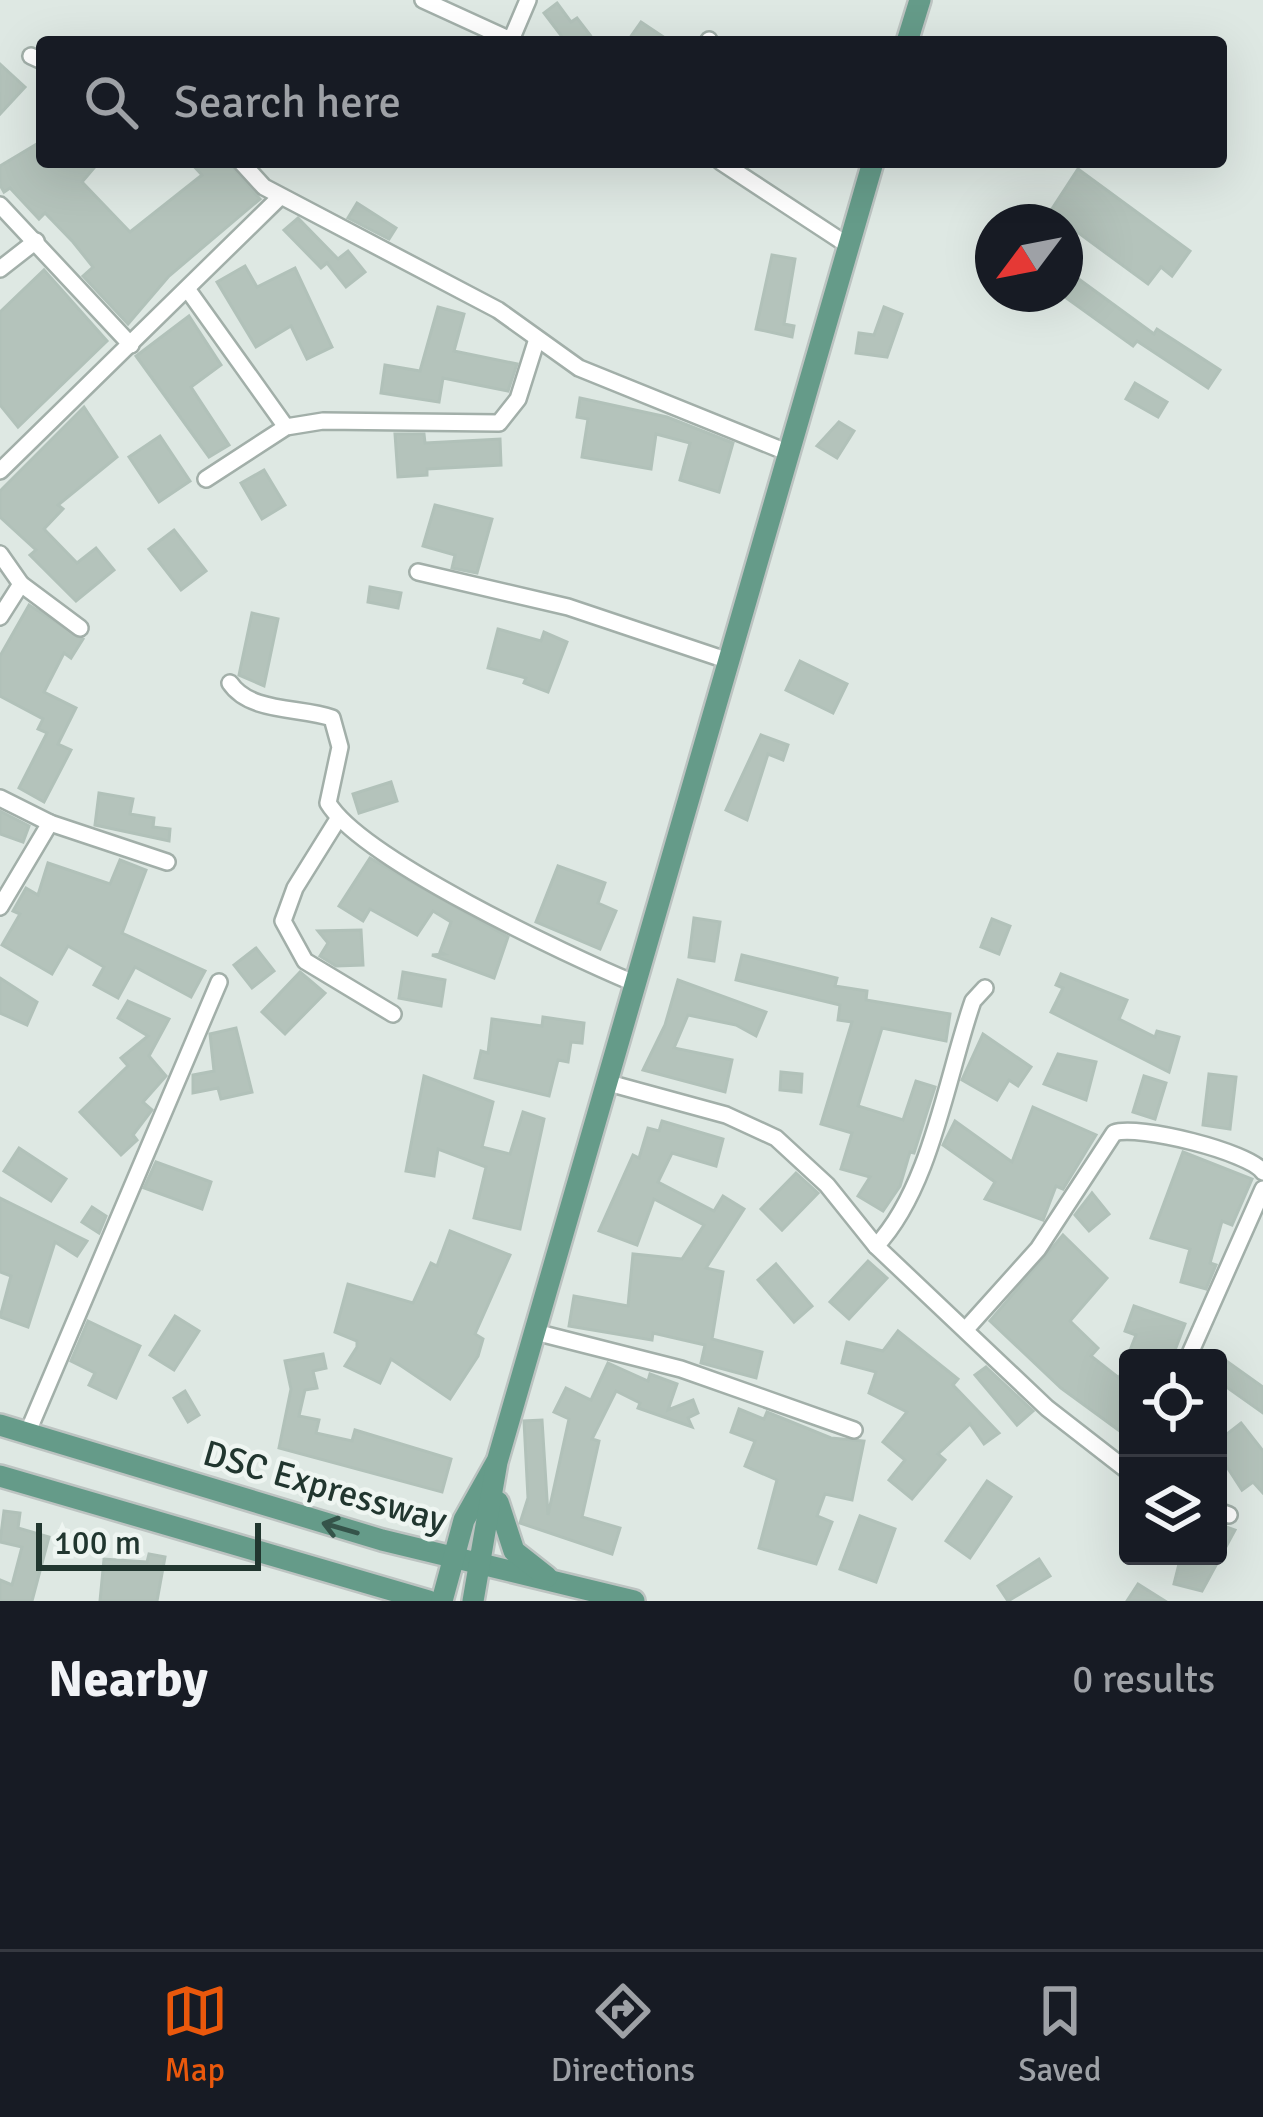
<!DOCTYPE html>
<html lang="en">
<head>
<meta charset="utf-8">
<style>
  :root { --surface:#171b24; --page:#20242c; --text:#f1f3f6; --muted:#9ea1a6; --line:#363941; --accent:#ea580c }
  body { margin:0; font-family:Signika,sans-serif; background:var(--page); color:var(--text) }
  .controls { position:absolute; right:36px; bottom:36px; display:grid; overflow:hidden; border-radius:12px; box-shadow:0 12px 48px #0002 }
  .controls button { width:108px; height:108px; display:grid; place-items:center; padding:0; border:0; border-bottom:3px solid var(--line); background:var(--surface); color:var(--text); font:60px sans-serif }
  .compass { position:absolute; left:975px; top:204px; width:108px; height:108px; border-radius:50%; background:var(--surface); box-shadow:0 12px 48px #0002; rotate:238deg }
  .scale { position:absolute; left:36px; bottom:30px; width:225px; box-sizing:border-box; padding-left:12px; border:6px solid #21362f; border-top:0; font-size:33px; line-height:42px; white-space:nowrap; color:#21362f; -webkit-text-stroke:9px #eef5f1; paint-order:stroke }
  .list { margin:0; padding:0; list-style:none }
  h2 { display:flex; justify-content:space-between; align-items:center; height:156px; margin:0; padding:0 48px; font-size:51px }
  h2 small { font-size:39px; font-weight:400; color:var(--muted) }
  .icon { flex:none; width:66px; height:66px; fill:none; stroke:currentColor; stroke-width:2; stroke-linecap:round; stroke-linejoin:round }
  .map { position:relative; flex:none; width:1263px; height:1601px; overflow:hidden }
  .search { position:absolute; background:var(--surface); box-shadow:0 12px 48px #0002; left:36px; right:36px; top:36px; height:132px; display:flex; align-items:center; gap:30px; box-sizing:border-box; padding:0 42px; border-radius:12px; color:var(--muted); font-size:45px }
  .sheet { height:348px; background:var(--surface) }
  nav { display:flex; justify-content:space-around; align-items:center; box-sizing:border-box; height:168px; border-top:3px solid var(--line); background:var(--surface); font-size:33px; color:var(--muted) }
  nav a { display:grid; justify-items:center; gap:6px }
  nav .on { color:var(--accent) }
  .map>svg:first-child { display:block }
  .building { fill:#b4c3bb; stroke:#b1c1b9; stroke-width:3 }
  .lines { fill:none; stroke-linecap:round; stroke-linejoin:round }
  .minor-casing { stroke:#a2afa9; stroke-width:20 }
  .major-casing { stroke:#bcc3c1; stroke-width:26 }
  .minor { stroke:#fff; stroke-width:15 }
  .major { stroke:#659b89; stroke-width:21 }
  .oneway { stroke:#35544a }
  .labels { text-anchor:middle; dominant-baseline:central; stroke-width:9; stroke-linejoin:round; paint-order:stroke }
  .street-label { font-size:36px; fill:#21362f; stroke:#eef5f1 }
</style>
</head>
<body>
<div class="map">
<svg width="1263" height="1601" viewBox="0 0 1263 1601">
  <rect width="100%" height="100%" fill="#dee8e3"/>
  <g class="building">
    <path d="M557,3L571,22L577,18L590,35L566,42L544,13Z"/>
    <path d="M641,22L671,42H627Z"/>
    <path d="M0,64L25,87L0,114Z"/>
    <path d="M42,141V162H99L82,182L130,232L202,175L190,162H228L260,199L169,276L128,324L83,276L93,267L73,242L45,213L39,219L10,188L4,192L0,185V166Z"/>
    <path d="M1078,169L1190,251L1172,276L1161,267L1148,284L1050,212Z"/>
    <path d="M357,203L396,228L389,239L348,218Z"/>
    <path d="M298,218L338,259L348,251L365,272L346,287L327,263L321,268L284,230Z"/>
    <path d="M772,255L795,259L784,324L794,326L792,337L756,329Z"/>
    <path d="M245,266L257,287L295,268L332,347L307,359L291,326L256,347L217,282Z"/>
    <path d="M1065,269L1154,334L1157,329L1220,370L1208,388L1137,341L1133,346L1065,297Z"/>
    <path d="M44,270L107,341L18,427L0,405V312Z"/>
    <path d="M438,307L464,314L454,351L517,364L508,391L443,378L439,402L381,393L385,365L420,371Z"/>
    <path d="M884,307L902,314L887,357L856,353L859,333L874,335Z"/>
    <path d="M189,316L221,365L191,387L229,445L209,457L136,356Z"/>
    <path d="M1135,383L1167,402L1158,417L1126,399Z"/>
    <path d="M580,398L667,417L733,443L719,492L680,480L690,443L656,434L651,469L582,457L588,419L577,417Z"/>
    <path d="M84,407L117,457L58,505L63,509L44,529L77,563L96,548L114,570L76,601L30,555L36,550L0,517V491Z"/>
    <path d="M839,422L854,431L837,458L817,446Z"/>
    <path d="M395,434H424L425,443L500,439L501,465L427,469V475L398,477Z"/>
    <path d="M160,436L190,481L159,502L129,457Z"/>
    <path d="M264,470L285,505L262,519L241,483Z"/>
    <path d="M435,505L492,519L477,573L452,568L455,555L423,546Z"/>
    <path d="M174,530L206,571L181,590L149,549Z"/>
    <path d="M370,587L401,593L398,608L368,602Z"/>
    <path d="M29,605L83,639L71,658L64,653L44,692L76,708L58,744L71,750L44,802L19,788L47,733L38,729L43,719L0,696V656Z"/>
    <path d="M252,613L278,619L264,686L239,675Z"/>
    <path d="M498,629L541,641L544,632L567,642L548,692L524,683L526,678L488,668Z"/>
    <path d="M800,661L847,684L833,713L786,690Z"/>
    <path d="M761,735L788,745L783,760L768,754L747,820L726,810Z"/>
    <path d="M391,782L397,801L359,813L353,794Z"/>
    <path d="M99,793L133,799L130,814L154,818L153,827L170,829L169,841L95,825Z"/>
    <path d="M0,811L29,826L23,842L0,834Z"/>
    <path d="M370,858L508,937L494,978L432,955L444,954L440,952L451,922L433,911L417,935L370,909L363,921L339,906Z"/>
    <path d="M120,860L146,870L122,933L205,971L191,997L135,967L118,998L94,985L104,967L68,946L52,974L2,945L20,914L13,911L26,888L38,895L48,863L110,884Z"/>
    <path d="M558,866L605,883L598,903L616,911L600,949L536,922Z"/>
    <path d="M694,918L720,922L714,961L689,957Z"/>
    <path d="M992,919L1010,926L999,954L981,947Z"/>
    <path d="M361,930L363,965L336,966L320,956L328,943L318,931Z"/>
    <path d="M256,948L274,971L252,988L234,965Z"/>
    <path d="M742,955L837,978L835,986L867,991L866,1000L950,1014L946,1041L882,1028L858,1106L903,1120L916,1081L935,1087L914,1153L910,1152L900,1186L883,1211L858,1196L870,1177L841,1169L852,1133L821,1124L852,1022L838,1020L840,1005L736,980Z"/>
    <path d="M300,972L325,993L285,1034L262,1012Z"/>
    <path d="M403,972L445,980L441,1006L399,998Z"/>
    <path d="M1061,974L1127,1000L1119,1019L1155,1037L1157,1031L1179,1037L1169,1072L1051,1012L1063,988L1056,985Z"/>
    <path d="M0,978L37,1002L27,1025L0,1013Z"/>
    <path d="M678,980L766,1012L756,1036L736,1025L688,1015L674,1048L732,1060L725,1092L643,1070L665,1025Z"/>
    <path d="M128,1001L169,1019L149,1056L166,1076L143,1102L152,1110L133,1135L137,1140L121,1155L80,1112L128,1066L121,1058L148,1036L118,1018Z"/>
    <path d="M543,1017L584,1023L582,1043L571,1042L568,1062L558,1060L549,1096L475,1078L481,1051L488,1053L492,1019L542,1026Z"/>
    <path d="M236,1028L252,1092L221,1099L218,1088L193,1093V1075L214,1071L210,1034Z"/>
    <path d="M983,1034L1031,1067L1018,1086L1009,1080L997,1100L962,1080Z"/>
    <path d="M1058,1054L1096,1062L1086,1100L1044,1084Z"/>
    <path d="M781,1072L802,1074L801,1092L780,1090Z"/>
    <path d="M1209,1074L1236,1077L1230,1129L1203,1125Z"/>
    <path d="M424,1076L493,1102L482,1147L510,1154L523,1112L544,1119L520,1229L474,1218L486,1167L438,1149L434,1176L406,1171Z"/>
    <path d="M1144,1076L1166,1083L1155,1119L1133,1112Z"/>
    <path d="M1033,1107L1096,1135L1063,1189L1056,1186L1043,1220L985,1199L995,1182L943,1145L955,1121L1012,1162Z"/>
    <path d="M662,1121L723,1139L716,1166L672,1153L658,1182L714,1211L723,1196L744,1209L706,1268L723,1272L712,1339L762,1352L756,1378L701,1363L705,1345L653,1333L652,1340L569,1326L574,1296L628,1306L633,1254L682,1259L704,1225L654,1199L637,1245L599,1231L633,1155L639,1158L648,1128L659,1131Z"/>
    <path d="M19,1148L66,1179L51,1201L4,1171Z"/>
    <path d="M1183,1152L1252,1179L1232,1225L1222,1221L1210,1263L1216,1265L1206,1289L1181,1282L1190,1249L1151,1238Z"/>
    <path d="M156,1162L211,1182L202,1209L144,1188Z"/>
    <path d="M796,1173L818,1193L782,1230L761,1209Z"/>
    <path d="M1092,1193L1109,1214L1089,1231L1075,1215Z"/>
    <path d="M0,1198L87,1241L77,1256L55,1242L28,1327L0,1317L11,1276L0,1272Z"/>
    <path d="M92,1207L106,1216L99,1233L82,1222Z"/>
    <path d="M450,1231L510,1255L475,1334L483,1339L478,1356L450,1399L391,1359L380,1383L345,1366L357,1347V1341L335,1332L348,1284L413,1303L431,1263L437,1266Z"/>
    <path d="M1063,1235L1107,1278L1070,1321L1098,1348L1091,1356L1119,1378L1136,1335L1125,1331L1134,1306L1185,1324L1172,1358H1128V1437L1061,1388L990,1321Z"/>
    <path d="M868,1261L887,1278L849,1319L830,1302Z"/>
    <path d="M776,1264L812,1306L794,1322L758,1280Z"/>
    <path d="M175,1316L199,1331L174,1370L150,1355Z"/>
    <path d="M88,1321L140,1346L116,1398L89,1385L95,1373L71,1361Z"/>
    <path d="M898,1331L958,1379L953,1385L999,1433L984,1444L970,1424L938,1454L945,1460L912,1499L889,1480L905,1460L883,1442L907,1412L869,1393L876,1372L842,1363L847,1342L883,1351Z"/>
    <path d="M323,1354L326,1368L313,1371L317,1388L305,1390L299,1416L319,1420L316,1433L352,1441L355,1430L451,1459L442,1492L279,1448L291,1389L285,1361Z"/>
    <path d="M1218,1355L1263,1387V1413L1218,1381Z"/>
    <path d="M608,1363L648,1381L650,1374L677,1384L668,1410L693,1400L698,1413L688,1418L692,1427L638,1408L640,1403L616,1391L592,1439L599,1441L582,1517L620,1528L612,1554L520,1523L528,1498L524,1421L542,1420L548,1515L569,1419L554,1412L566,1388L591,1400Z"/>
    <path d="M986,1367L1033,1411L1017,1425L975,1375Z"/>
    <path d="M185,1391L199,1415L188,1422L174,1398Z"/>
    <path d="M739,1409L764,1419L767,1412L831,1438L864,1441L852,1500L825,1494L817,1516L832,1522L816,1564L759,1548L777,1480L745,1466L755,1441L731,1432Z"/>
    <path d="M1241,1423L1263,1451V1493L1253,1482L1242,1490L1218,1453V1441Z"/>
    <path d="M987,1481L1011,1497L970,1558L946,1541Z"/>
    <path d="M4,1511L20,1513L18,1528L49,1537L32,1601H0V1580L12,1585L22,1547L0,1542Z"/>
    <path d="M860,1516L895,1529L876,1582L840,1569Z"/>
    <path d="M1218,1524L1235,1530L1202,1591L1174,1584L1181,1556H1218Z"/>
    <path d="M149,1554L165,1557L157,1601H100L104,1559L147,1562Z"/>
    <path d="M1039,1559L1050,1576L1008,1601L998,1586Z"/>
    <path d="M1138,1584L1165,1601H1127Z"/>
  </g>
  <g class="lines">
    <defs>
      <g id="minor">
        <path d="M423,0L515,42"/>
        <path d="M511,40L528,0"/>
        <path d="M708,42L709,40"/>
        <path d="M31,56L42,61"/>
        <path d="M241,162L264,187L498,310L579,368L789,453"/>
        <path d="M721,162L849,246"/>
        <path d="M0,205L131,345"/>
        <path d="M0,269L36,241"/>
        <path d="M188,290L286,427"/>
        <path d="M0,471L280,197"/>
        <path d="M206,479L286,427L323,421L499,423L518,399L536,342"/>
        <path d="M0,554L21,584L0,617"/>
        <path d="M418,572L568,607L726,660"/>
        <path d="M21,584L80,628"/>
        <path d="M230,683C250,713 301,707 332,718L340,747L328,803C362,859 567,955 634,983"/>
        <path d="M0,798L50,823L167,862"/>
        <path d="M338,819L295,888L283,921L305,961L393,1014"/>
        <path d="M0,907L50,823"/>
        <path d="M605,1082L726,1115L776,1138L827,1185L876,1246L1047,1408L1128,1471"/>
        <path d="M876,1246C931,1188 947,1075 973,1001L985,988"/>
        <path d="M967,1328L1038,1249L1114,1133C1137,1124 1250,1152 1263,1172"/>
        <path d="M535,1332L681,1369L854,1430"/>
        <path d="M1188,1358L1263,1189"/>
        <path d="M27,1434L219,982"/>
        <path d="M1218,1511L1229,1515"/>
      </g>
      <g id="major">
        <path d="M907,42L920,0"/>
        <path d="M0,1425L382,1540L634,1601"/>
        <path d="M0,1476L429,1601"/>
        <path d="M498,1502L514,1551L547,1577"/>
        <path d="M442,1601L464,1520L496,1463"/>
        <path d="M473,1601L497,1462L873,162"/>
      </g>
    </defs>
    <use href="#minor" class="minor-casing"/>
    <use href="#major" class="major-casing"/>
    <use href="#minor" class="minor"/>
    <use href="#major" class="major"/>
  </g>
  <defs><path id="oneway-shaft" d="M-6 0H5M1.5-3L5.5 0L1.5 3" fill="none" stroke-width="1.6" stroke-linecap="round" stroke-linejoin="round" transform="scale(3)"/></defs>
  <use class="oneway" href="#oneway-shaft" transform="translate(340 1528) rotate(-164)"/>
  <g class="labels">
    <g class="street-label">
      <text transform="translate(325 1487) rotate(16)">DSC Expressway</text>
    </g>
  </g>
</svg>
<div class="controls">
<button><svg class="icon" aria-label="locate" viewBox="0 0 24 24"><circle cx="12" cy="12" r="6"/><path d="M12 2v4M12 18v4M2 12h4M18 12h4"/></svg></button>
<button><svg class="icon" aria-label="layers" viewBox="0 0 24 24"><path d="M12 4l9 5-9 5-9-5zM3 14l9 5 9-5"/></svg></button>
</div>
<svg class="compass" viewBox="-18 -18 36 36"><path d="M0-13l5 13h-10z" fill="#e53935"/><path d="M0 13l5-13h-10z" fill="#9ea1a6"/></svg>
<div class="scale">100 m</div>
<div class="search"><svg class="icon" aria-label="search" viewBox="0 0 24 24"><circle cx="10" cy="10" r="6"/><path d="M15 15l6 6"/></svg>Search here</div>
</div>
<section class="sheet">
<h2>Nearby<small>0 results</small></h2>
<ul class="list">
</ul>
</section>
<nav>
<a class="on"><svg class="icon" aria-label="map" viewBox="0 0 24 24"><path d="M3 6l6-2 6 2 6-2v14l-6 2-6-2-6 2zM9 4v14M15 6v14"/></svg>Map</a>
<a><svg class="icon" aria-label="directions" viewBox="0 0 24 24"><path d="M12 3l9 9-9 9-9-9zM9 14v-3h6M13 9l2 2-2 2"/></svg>Directions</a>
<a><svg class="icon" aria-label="saved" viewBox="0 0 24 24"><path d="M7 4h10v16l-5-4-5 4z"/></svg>Saved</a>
</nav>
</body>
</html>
